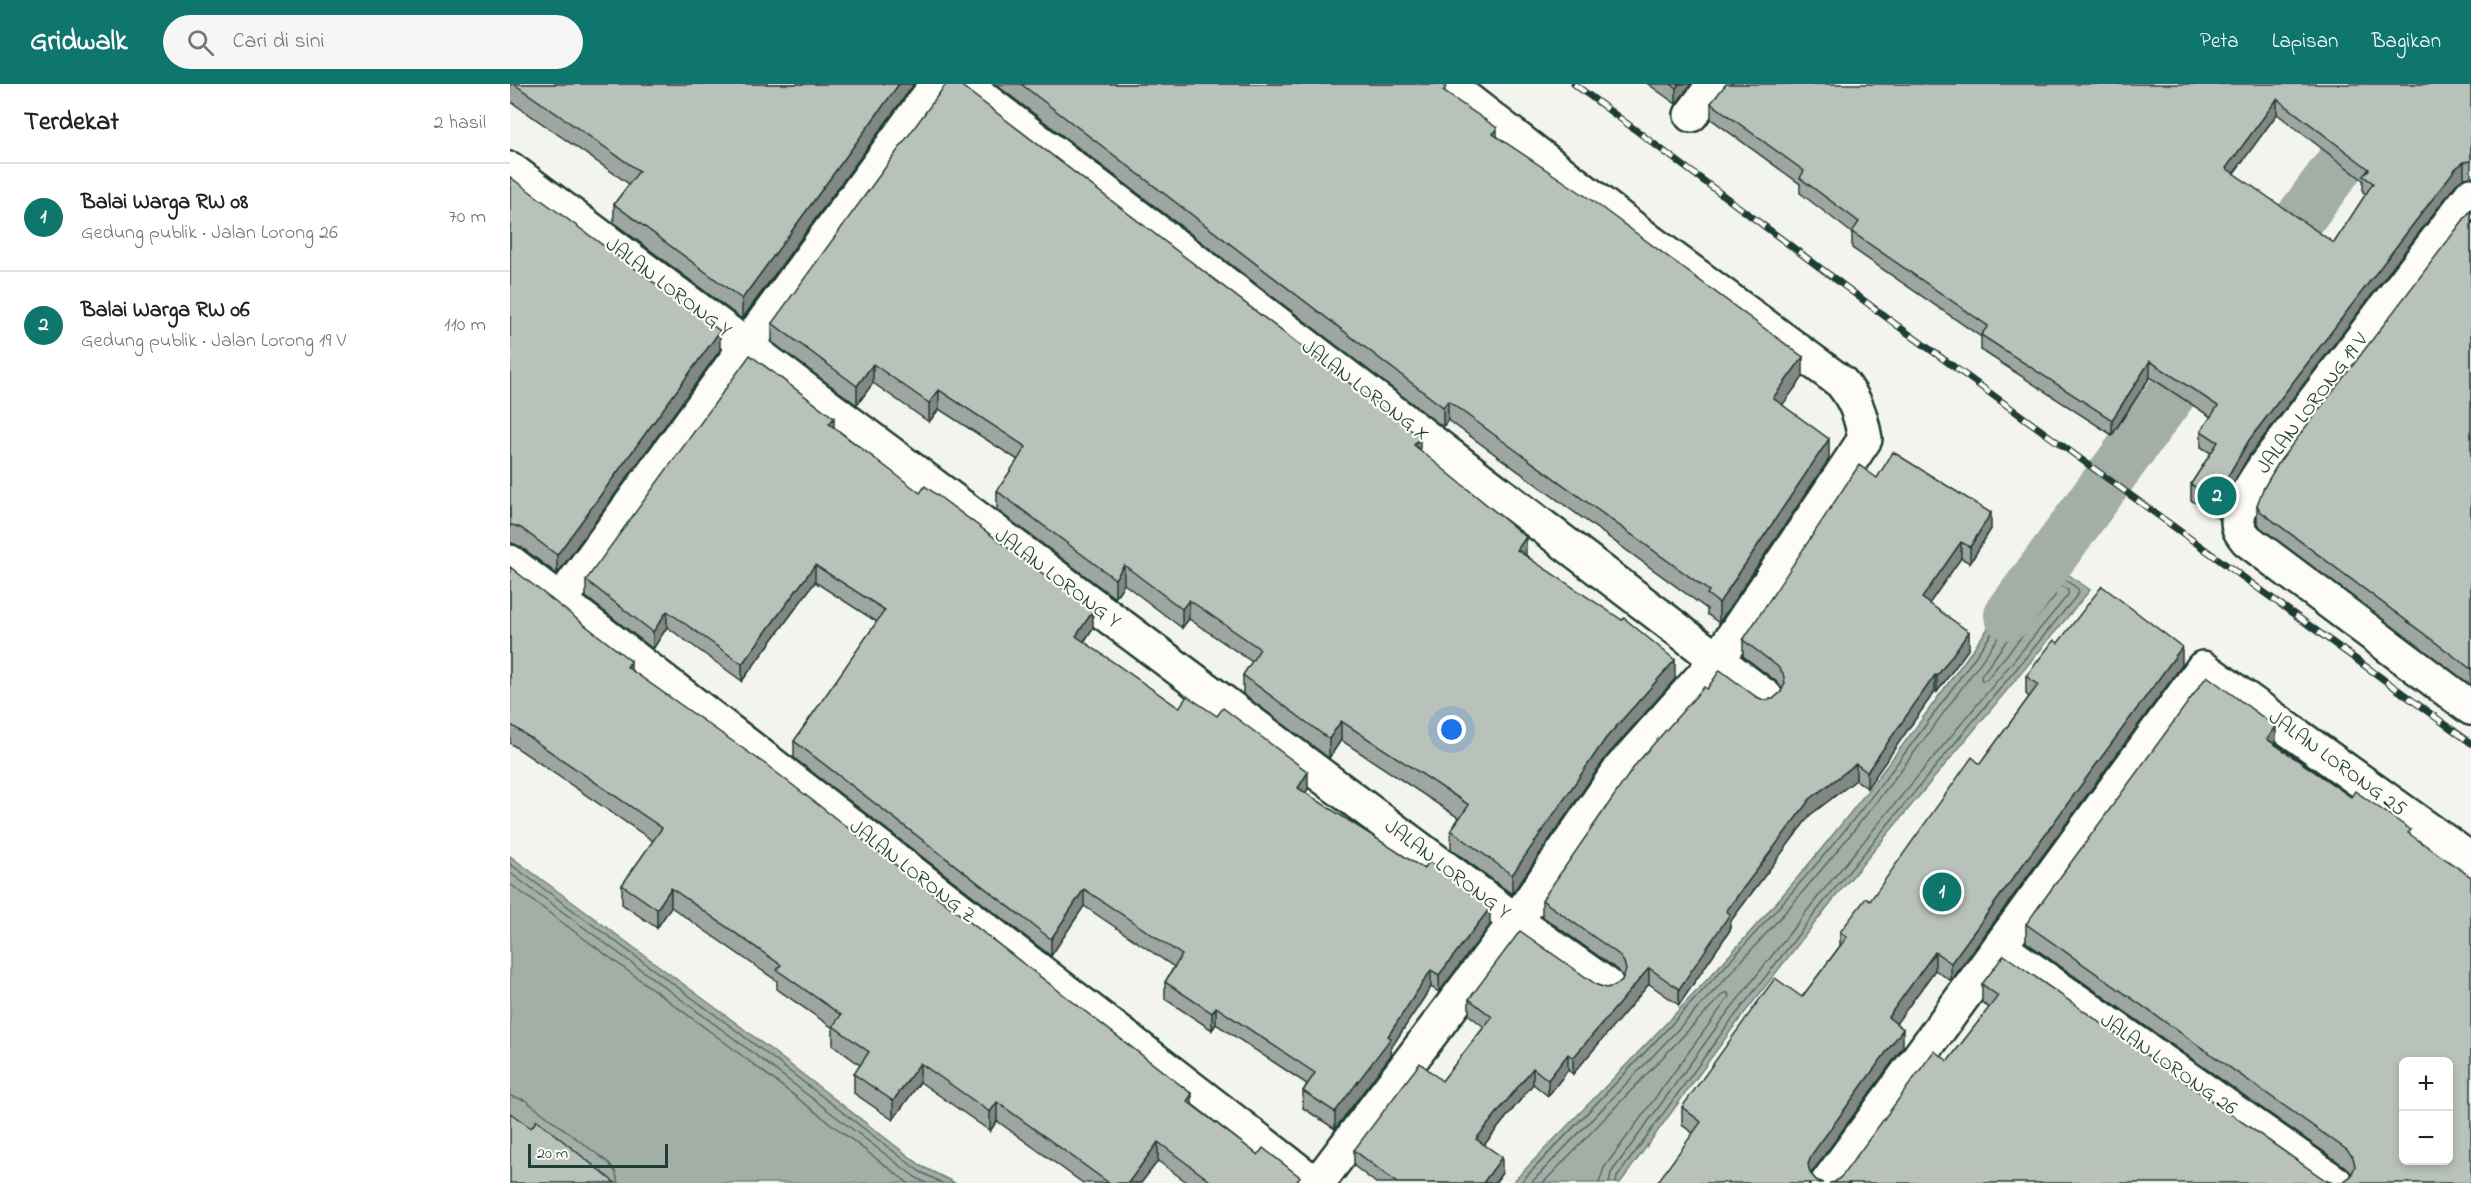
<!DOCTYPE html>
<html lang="id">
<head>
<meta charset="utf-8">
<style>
  :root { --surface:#fff; --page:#f6f6f6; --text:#222; --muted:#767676; --line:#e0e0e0; --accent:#0f766e }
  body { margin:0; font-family:"Indie Flower",sans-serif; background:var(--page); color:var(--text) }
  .controls { position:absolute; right:18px; bottom:18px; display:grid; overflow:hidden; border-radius:9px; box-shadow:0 3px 9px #0003 }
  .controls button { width:54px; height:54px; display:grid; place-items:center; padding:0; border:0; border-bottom:2px solid var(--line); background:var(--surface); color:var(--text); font:30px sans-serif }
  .scale { position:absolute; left:18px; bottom:15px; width:140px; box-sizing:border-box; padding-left:6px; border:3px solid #1f3d34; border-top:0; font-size:16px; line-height:21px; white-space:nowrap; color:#1f3d34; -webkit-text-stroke:4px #fdfcf7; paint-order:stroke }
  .you { position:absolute; left:942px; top:646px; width:21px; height:21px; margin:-15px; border:4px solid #fff; border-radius:50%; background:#1a73e8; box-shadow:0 0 0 9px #1a73e833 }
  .badge { display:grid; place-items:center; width:39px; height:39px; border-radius:50%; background:var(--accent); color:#fff; font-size:20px; font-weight:700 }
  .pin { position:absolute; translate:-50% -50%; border:3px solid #fff; box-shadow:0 2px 6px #0006 }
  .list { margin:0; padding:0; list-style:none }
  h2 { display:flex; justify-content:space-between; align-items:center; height:78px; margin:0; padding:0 24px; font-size:26px }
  h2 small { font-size:20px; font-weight:400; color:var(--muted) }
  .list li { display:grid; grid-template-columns:39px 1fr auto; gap:18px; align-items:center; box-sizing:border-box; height:108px; padding:0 24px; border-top:2px solid var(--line) }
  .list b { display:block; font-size:22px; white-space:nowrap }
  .list p { margin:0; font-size:20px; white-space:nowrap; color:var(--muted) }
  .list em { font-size:20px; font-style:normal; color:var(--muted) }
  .icon { flex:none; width:33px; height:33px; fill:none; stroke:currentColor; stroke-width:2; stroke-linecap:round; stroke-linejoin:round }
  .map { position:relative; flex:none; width:1961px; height:1099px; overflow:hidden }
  header { display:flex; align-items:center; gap:36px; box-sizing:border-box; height:84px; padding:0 30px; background:var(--accent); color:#fff }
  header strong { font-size:28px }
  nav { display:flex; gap:33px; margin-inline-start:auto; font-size:21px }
  .search { width:420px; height:54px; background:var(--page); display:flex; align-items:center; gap:15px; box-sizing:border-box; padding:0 21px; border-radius:33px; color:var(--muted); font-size:22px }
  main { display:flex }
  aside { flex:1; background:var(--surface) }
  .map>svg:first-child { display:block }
  .water { fill:#a3aea7; stroke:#6e8179; stroke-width:1.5 }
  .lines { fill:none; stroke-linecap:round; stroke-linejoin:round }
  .shore { stroke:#546a62; stroke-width:1.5 }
  .canal { stroke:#a3aea7; stroke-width:50 }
  .street-casing { stroke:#1f3d34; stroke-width:38 }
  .street { stroke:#fdfcf7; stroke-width:33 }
  .rail-casing { stroke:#1f3d34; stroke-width:7 }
  .rail { stroke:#fdfcf7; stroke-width:4.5; stroke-dasharray:14; stroke-linecap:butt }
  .wall { fill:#9fa6a1; stroke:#1f3d34; stroke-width:1.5; fill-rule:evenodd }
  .shaded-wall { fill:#828783; stroke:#1f3d34; stroke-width:1.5 }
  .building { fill:#b9c1bb; stroke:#1f3d34; stroke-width:1.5; fill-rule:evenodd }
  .labels { text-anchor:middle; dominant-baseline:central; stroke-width:4.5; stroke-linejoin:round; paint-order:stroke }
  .street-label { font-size:21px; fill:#1f3d34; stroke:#fdfcf7 }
</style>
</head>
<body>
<header>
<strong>Gridwalk</strong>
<div class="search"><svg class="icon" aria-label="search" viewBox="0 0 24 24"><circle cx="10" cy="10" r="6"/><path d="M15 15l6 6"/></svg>Cari di sini</div>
<nav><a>Peta</a><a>Lapisan</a><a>Bagikan</a></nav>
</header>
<main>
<aside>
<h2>Terdekat<small>2 hasil</small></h2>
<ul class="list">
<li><span class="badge">1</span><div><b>Balai Warga RW 08</b><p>Gedung publik · Jalan Lorong 26</p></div><em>70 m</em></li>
<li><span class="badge">2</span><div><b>Balai Warga RW 06</b><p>Gedung publik · Jalan Lorong 19 V</p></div><em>110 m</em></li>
</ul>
</aside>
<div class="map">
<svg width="1961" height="1099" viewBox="0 0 1961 1099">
  <rect width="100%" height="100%" fill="#f4f4ef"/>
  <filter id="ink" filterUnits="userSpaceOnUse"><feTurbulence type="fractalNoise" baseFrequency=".0167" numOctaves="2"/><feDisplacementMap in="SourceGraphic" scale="12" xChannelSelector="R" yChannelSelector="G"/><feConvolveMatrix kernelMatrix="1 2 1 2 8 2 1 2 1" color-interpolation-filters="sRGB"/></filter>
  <g filter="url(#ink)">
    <g class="water">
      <path d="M1531,471L1580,506L1322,817L1222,945L1110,1099H1002C1106,991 1213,885 1308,769C1387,673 1458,572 1531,471Z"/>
      <path d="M0,772L226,939L413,1083L445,1099H89L0,1033Z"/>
    </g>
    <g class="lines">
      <g class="shore">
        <path d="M1535,504L1545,508V512L1476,596L1472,597L1471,592Z"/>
        <path d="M0,780L223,944L409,1087L432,1099"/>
        <path d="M0,789L218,950L405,1093L416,1099"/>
        <path d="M0,800L213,957L398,1099"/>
        <path d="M0,1012L15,1016L99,1079L106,1089L108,1099"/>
        <path d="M1010,1099C1112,993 1214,887 1310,776C1390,682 1459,580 1531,481H1535L1568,505L1569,509L1317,814L1217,942L1107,1093L1106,1099"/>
        <path d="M1021,1099C1121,994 1224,891 1317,779C1394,687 1462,589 1533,492L1537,491L1558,506V511L1311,809L1211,937L1101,1089L1099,1099"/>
        <path d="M1033,1099L1214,909H1218L1219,913L1094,1084L1089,1099"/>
      </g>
      <g class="canal">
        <path d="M1749,190L1889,0"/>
        <path d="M1499,531L1703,253"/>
      </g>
      <defs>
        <g id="street">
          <path d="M454,0L1256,613"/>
          <path d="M1181,31L1204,0"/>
          <path d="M0,85L1006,837L1097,901"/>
          <path d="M1961,111L1754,383C1745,398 1723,426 1729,444C1730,448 1735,453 1737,456L1961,624"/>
          <path d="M0,478L804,1099"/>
          <path d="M51,516L427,0"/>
          <path d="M1490,863L1826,1099"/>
          <path d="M808,1099L1006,837L1111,684L1207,576L1355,355C1351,332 1346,316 1331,298L1138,156L937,0"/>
          <path d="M1317,1099L1693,584L1961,776"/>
        </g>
      </defs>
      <use href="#street" class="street-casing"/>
      <use href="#street" class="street"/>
      <defs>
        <path id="rail" d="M1064,0L1392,245L1961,659"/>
      </defs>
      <use href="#rail" class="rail-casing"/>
      <use href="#rail" class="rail"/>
    </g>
    <g class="wall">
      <path d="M0,0H404L232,235L104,139V120L119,100L0,17Z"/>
      <path d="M485,0H932L936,9L987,52L1293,293L1272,321L1319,375L1209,539L1197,530V525L938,336L933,343Z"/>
      <path d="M1138,0H1181L1166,20Z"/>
      <path d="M1961,0V93L1954,94L1946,100L1739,372L1715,413L1709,435L1681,416V400L1701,369L1691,363V347L1701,333L1640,293L1602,351L1471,266V253L1342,164V149L1290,109V100L1201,35V19ZM1767,30L1853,96V108L1856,110L1824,159L1723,90Z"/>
      <path d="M0,93L210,266L47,490L11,463L2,459L0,460Z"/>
      <path d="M1961,126V601L1750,443L1747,437V421Z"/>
      <path d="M262,239L910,366L1016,471L1165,595L1096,673L1002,810L941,765V746L949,734L831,656L819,674L733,610V591L742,578L679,535L672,544L614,500L605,514L487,426V407L508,376L429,325L419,338L363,299L347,321L262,258Z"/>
      <path d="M324,343L583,544L574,558L669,624L798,705L795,709L980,841L929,908L921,903L881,964V971L825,1045L793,1024V1007L797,1000L706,940L702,946L655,915V898L664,883L574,822L541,872L284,674V657L367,538L305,498L232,597L157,543L143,565L76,513V496Z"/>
      <path d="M1367,394L1481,445L1460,479L1451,474L1419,519L1459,564L1427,608L1425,607L1357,704L1346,696L1300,731L1220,838V846L1169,921L1139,900L1063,990L1058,986L1038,1012L1023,1000L974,1061L992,1089L985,1099H866L844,1082V1066L932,997L974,943L959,931V915L1087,901L1096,904L1105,902L1112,896L1113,893L1108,886L1032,832V816L1197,605L1245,612L1253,616L1263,615L1271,608L1272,605L1267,598L1233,572V556Z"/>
      <path d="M0,483L121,586L748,1071L790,1099H678L648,1077L631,1099H573L487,1037L480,1047L410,998L383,1036L344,1009V990L350,981L323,961V944L267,905V897L161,823L147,844L112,820V801L143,757L0,659Z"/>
      <path d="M1548,559L1672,581L1441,897L1425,886L1386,939L1393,963L1302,1088L1301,1090L1306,1096L1183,1049L1172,1041V1023L1292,913L1330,862V848L1360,817L1470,680L1519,613L1516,610V592Z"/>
      <path d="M1766,660L1841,713L1901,751L1961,1099L1833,1098L1841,1092L1842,1090L1837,1084L1516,858V840Z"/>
      <path d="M1472,900L1815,1096L1325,1098L1332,1092L1438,977L1479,924L1472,918Z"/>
    </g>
    <g class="shaded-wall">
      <path d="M389,0H404L232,235V215Z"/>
      <path d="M1169,0H1181L1166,20V4Z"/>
      <path d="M1767,15V30L1716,100V84Z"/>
      <path d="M987,44V64L983,50Z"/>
      <path d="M1954,78V94L1946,100L1739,372L1715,413L1709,435V419L1715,397L1739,356L1946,84Z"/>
      <path d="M210,247V266L47,490V471Z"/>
      <path d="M1293,273V293L1263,334V314Z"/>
      <path d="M1640,277V293L1602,351V336Z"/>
      <path d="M363,280V299L347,321V302Z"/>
      <path d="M429,306V325L419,338V319Z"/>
      <path d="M938,317V336L933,343V323Z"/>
      <path d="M324,334V351L319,340Z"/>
      <path d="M910,353V372L904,361Z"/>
      <path d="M1319,355V375L1209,539V519Z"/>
      <path d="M1481,429V445L1460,479V463Z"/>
      <path d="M1016,453V471L1007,466Z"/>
      <path d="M1451,458V474L1412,530V514Z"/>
      <path d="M305,481V498L232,597V580Z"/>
      <path d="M614,481V500L605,514V495Z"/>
      <path d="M679,516V535L672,544V525Z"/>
      <path d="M157,527V543L143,565V548Z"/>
      <path d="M583,527V544L566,569V552Z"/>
      <path d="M1459,548V564L1427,608V592Z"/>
      <path d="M1672,563V581L1441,897V879Z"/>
      <path d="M1165,576V595L1096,673L1002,810V791L1096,654Z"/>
      <path d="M121,577V595L117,583Z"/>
      <path d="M1425,591V607L1357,704V688Z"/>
      <path d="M831,637V656L819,674V655Z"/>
      <path d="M1766,643V661L1757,655Z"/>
      <path d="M1346,680V696L1300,731L1220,838V846L1169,921V905L1216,827L1300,715Z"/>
      <path d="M798,688V705L788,721V704Z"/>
      <path d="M161,804V823L147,844V825Z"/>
      <path d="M574,805V822L541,872V855Z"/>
      <path d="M980,824V841L929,908V891Z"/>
      <path d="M1425,868V886L1378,951V933Z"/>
      <path d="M1139,884V900L1063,990V974Z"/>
      <path d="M921,886V903L881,964V971L825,1045V1028L878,952Z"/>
      <path d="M706,923V940L702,946V929Z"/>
      <path d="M1393,945V963L1302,1088L1298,1098V1080L1302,1070Z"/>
      <path d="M1058,970V986L1038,1012V996Z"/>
      <path d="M410,979V998L383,1036V1017Z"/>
      <path d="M1023,984V1000L966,1071V1055Z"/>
      <path d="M682,1010V1029L677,1017Z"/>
      <path d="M487,1018V1037L480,1047V1028Z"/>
      <path d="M648,1058V1077L631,1099H618Z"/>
      <path d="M992,1073V1089L985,1099H973Z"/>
    </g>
    <g class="building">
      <path d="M4,0H389L232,215L104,120L129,87Z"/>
      <path d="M436,0H449L910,353L904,361L1016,453L1007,466L1112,536L1114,534L1165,576L1096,654L1002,791L941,746L959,721L831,637L819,655L733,591L750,565L679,516L672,525L614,481L605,495L487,407L516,363L429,306L419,319L363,280L347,302L262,239Z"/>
      <path d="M511,0H932L936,3L933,7L987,44L983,50L1080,115L1293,273L1263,314L1319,355L1209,519L1197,510L1199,507L938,317L933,323Z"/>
      <path d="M1161,0H1169L1166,4Z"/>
      <path d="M1216,0H1961V77L1954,78L1946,84L1739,356L1715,397L1709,419L1681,400L1708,358L1691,347L1708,322L1640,277L1602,336L1471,251L1478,242L1342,148L1349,138L1290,94L1294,87L1201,19ZM1767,15L1859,85L1853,92L1863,99L1824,159L1716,84Z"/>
      <path d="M0,93L210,247L47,471L11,444L2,441H0Z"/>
      <path d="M1961,126V585L1750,427L1747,421L1753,405L1769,378Z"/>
      <path d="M240,271L324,334L319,340L380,386L410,409L415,402L583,527L566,552L669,624L677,612L707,632L713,624L798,688L788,704L914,785L919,778L980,824L929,891L921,886L878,952L881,954L825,1028L793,1007L805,989L706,923L702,929L655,898L672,871L574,805L541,855L284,657L375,526L305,481L232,580L157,527L143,548L76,496Z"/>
      <path d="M1383,368L1481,429L1460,463L1451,458L1412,514L1459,548L1427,592L1425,591L1357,688L1346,680L1300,715L1216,827L1220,830L1169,905L1139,884L1063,974L1058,970L1038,996L1023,984L966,1055L992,1073L973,1099H887L844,1066L910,979L932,997L982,933L959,915L1010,847L1087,901L1096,904L1105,902L1112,896L1116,886L1114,878L1108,870L1032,816L1126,680L1194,603L1197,605L1210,586L1245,612L1253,616L1263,615L1271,608L1275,599L1273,589L1267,582L1233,556L1349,381L1367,394Z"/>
      <path d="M0,483L121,577L117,583L258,682L682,1010L677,1017L748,1071L753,1064L790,1093L786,1099H703L648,1058L618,1099H599L487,1018L480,1028L410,979L383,1017L344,990L359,968L323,942L331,931L267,886L271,881L161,804L147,825L112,801L152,744L0,640Z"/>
      <path d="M1592,502L1672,563L1441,879L1425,868L1378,933L1393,945L1302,1070L1298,1080L1300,1089L1306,1096L1314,1099H1147L1191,1038L1172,1023L1265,894L1292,913L1337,853L1330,848L1356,814L1360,817L1462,673L1470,680L1528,601L1516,592L1544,556L1548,559Z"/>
      <path d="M1697,592L1766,643L1757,655L1841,713L1845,707L1901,746L1898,749L1961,793V1099H1828L1833,1098L1841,1092L1845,1082L1843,1073L1837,1066L1516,840ZM1893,978H1938V1077H1893Z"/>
      <path d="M1494,871L1815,1096L1823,1099H1319L1325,1098L1332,1092L1424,967L1438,977L1488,912L1472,900Z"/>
      <path d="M0,1029L21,1044L27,1036L105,1099H0Z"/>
    </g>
  </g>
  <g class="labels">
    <g class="street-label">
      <text transform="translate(158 204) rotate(37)">JALAN LORONG Y</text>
      <text transform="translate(855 307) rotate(37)">JALAN LORONG X</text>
      <text transform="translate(1803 320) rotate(-53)">JALAN LORONG 19 V</text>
      <text transform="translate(547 495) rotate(37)">JALAN LORONG Y</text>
      <text transform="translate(1827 680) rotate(36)">JALAN LORONG 25</text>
      <text transform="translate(937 786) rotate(37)">JALAN LORONG Y</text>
      <text transform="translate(402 788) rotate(38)">JALAN LORONG Z</text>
      <text transform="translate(1658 981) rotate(35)">JALAN LORONG 26</text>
    </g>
  </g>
</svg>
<div class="controls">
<button>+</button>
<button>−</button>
</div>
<div class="scale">20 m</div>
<div class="you"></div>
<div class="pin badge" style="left:1432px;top:808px">1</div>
<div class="pin badge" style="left:1707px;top:412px">2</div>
</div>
</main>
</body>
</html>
